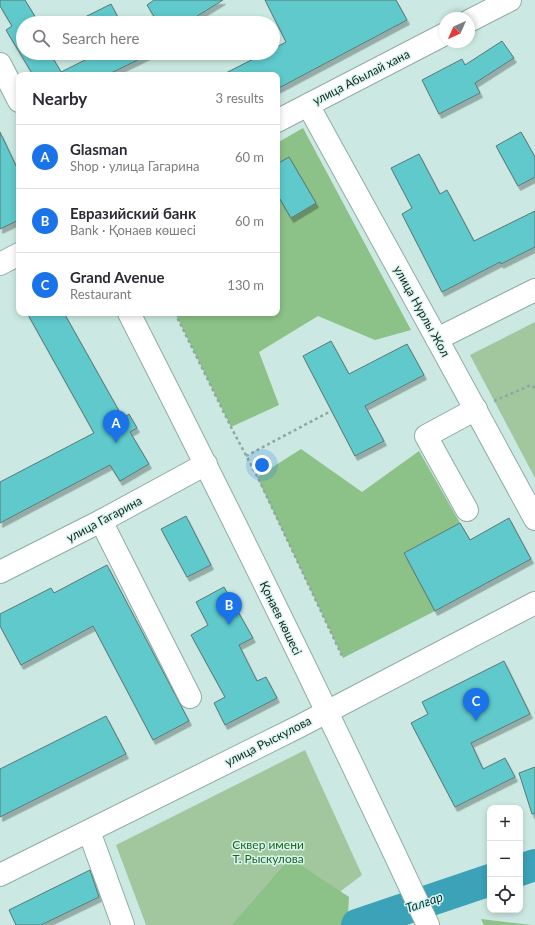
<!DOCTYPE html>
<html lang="en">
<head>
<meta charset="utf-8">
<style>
  :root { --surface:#fff; --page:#f7f7f7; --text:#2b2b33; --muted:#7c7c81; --line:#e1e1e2; --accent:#1a73e8 }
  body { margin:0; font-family:Lato,sans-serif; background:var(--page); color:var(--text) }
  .controls { position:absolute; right:12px; bottom:12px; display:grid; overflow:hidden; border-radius:8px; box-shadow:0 2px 6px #0003 }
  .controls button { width:36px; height:36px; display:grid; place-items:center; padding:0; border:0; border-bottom:1px solid var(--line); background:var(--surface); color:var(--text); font:20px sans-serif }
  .compass { position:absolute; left:439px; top:12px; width:36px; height:36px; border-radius:50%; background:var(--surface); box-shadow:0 2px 6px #0003; rotate:225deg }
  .you { position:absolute; left:262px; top:465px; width:14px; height:14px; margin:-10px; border:3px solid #fff; border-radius:50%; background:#1a73e8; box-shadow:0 0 0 6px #1a73e833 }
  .badge { display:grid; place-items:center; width:26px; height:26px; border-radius:50%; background:var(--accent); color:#fff; font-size:13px; font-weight:700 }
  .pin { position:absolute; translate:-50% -33px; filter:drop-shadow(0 1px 2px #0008) }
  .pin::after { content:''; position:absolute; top:21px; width:14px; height:12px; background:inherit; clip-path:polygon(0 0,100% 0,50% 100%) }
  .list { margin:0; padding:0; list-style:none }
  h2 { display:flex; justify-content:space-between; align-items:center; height:52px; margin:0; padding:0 16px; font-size:17px }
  h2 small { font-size:13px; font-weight:400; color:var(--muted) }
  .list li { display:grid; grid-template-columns:26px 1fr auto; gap:12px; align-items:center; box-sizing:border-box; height:64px; padding:0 16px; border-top:1px solid var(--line) }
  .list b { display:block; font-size:15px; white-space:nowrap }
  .list p { margin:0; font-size:13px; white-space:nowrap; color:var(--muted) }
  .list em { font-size:13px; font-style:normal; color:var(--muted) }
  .icon { flex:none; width:22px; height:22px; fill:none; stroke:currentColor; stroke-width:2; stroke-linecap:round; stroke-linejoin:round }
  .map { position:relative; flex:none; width:535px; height:925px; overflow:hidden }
  .search { position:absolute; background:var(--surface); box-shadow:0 2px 6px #0003; left:16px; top:16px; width:264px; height:44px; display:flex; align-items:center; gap:10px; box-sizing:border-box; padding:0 14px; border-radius:22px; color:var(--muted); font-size:15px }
  .panel { position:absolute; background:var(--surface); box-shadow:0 2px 6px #0003; left:16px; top:72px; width:264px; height:244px; border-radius:8px }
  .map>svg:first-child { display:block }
  .green { fill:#a2c79f }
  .forest { fill:#8cc188 }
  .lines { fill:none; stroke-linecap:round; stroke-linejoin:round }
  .river { stroke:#3ba2b8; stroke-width:32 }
  .building { fill:#5fc9cb; stroke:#5b7777; filter:url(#shadow) }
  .minor-casing { stroke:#90aca5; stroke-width:24 }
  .major-casing { stroke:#90aca5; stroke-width:24 }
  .path { stroke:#90a7a2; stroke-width:2.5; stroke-dasharray:3 3; stroke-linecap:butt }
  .minor { stroke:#fff; stroke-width:22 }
  .major { stroke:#fff; stroke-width:22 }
  .labels { text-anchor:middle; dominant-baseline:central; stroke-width:3; stroke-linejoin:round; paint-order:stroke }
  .street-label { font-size:12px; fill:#16211e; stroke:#d8f6ef }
  .park-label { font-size:12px; fill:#1d651c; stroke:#d8f6ef }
  .water-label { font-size:13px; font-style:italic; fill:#05363f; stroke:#d8f6ef }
</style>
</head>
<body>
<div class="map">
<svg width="535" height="925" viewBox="0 0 535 925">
  <defs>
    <filter id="shadow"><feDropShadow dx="2.5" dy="4.5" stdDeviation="0" flood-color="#0004"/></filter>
  </defs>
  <rect width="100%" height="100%" fill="#cbe9e2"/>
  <g class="green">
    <path d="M535,322V478L470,355Z"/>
    <path d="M305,750L362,875L296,925H146L116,845Z"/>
  </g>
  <g class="forest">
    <path d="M303,128L411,330L375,340L318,316L259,352L279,405L231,427L175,313H277V143Z"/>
    <path d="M301,449L362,492L419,451L460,523L404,553L435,611L343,658L257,477Z"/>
    <path d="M290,858L349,897L348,913L343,925H232Z"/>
    <path d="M481,919L532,925H484Z"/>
  </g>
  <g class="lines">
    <g class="river">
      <path d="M520,870L535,865"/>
      <path d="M357,925L490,880"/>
    </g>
  </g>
  <g class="building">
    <path d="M0,0H25L39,23H23V53H50L61,72L99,53H152L107,75H33L6,30L12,26L0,6Z"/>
    <path d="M154,0H223L186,23H158L147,5Z"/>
    <path d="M265,0H396L407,20L277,89V75H222L265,53H273V49L286,42Z"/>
    <path d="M111,4L121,23H73Z"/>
    <path d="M502,41L514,58L475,83L480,93L439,114L422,80L462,59L465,65Z"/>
    <path d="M0,132L19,172V220L0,229Z"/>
    <path d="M521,132L535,157V177L518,186L496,146Z"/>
    <path d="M419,154L440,194L447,190L474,241L535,211V247L501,264L500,262L442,292L402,214L412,208L391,168Z"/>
    <path d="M289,157L316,203L291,218L277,194V164Z"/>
    <path d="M27,313H64L123,418L129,414L137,428L130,432L149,464L120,481L110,465L0,523V482L94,433Z"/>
    <path d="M331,341L349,374L407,344L424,375L365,406L384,441L355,456L303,356Z"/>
    <path d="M186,516L211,565L187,577L161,529Z"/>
    <path d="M509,518L531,559L435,611L404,553L460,523L470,540Z"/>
    <path d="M107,565L189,721L153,740L93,626L21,665L0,626V614L51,588L54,593Z"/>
    <path d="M224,587L253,638L239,645L257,681L266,677L277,698L225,725L214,703L225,697L191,635L208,625L196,602Z"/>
    <path d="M504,661L530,714L471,743L483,769L505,758L515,777L455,807L411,723L428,714L422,702Z"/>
    <path d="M106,716L126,754L0,817V769Z"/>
    <path d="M535,767V813L532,814L519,773Z"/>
    <path d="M90,870L99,897L41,925H16L9,910Z"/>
  </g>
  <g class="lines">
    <defs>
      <g id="minor">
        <path d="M0,264L19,254"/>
        <path d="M467,510L426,436L476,409"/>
        <path d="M101,521L190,697"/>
        <path d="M89,831L123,925"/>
      </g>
      <g id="major">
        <path d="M469,21L510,0"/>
        <path d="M0,64L19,101"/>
        <path d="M308,105L437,339L535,519"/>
        <path d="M277,121L445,34"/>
        <path d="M129,313C232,515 332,719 428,925"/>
        <path d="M437,339L535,290"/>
        <path d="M0,572L101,521L206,464"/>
        <path d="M0,875L298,727L535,603"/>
      </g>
    </defs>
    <use href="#minor" class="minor-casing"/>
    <use href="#major" class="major-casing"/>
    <g class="path">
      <path d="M175,313L231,427L259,480L343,658"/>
      <path d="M494,401L531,385L535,388"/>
      <path d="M246,456L331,411"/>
    </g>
    <use href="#minor" class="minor"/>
    <use href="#major" class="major"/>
  </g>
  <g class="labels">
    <g class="street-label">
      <text transform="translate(361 77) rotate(-27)">улица Абылай хана</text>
      <text transform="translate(422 311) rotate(61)">улица Нурлы Жол</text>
      <text transform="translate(104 519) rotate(-28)">улица Гагарина</text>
      <text transform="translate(281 618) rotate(64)">Қонаев көшесі</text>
      <text transform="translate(268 741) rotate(-27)">улица Рыскулова</text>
    </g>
    <g class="park-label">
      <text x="268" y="844">Сквер имени<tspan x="268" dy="14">Т. Рыскулова</tspan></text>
    </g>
    <g class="water-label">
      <text transform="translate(424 902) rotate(-19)">Талғар</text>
    </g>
  </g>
</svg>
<div class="controls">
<button>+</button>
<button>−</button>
<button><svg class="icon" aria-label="locate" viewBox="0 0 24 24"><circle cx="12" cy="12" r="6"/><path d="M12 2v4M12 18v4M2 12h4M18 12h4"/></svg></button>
</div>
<svg class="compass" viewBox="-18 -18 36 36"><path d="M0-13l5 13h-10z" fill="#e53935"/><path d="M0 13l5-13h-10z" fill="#7c7c81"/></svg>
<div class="you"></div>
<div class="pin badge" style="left:116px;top:443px">A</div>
<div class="pin badge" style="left:229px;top:625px">B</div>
<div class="pin badge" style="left:476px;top:721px">C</div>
<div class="search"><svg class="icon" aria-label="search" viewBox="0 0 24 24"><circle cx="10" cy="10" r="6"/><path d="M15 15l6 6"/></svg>Search here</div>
<section class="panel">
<h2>Nearby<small>3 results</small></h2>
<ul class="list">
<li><span class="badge">A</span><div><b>Glasman</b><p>Shop · улица Гагарина</p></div><em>60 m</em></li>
<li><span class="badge">B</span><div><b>Евразийский банк</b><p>Bank · Қонаев көшесі</p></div><em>60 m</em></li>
<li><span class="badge">C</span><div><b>Grand Avenue</b><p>Restaurant</p></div><em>130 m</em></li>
</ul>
</section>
</div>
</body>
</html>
